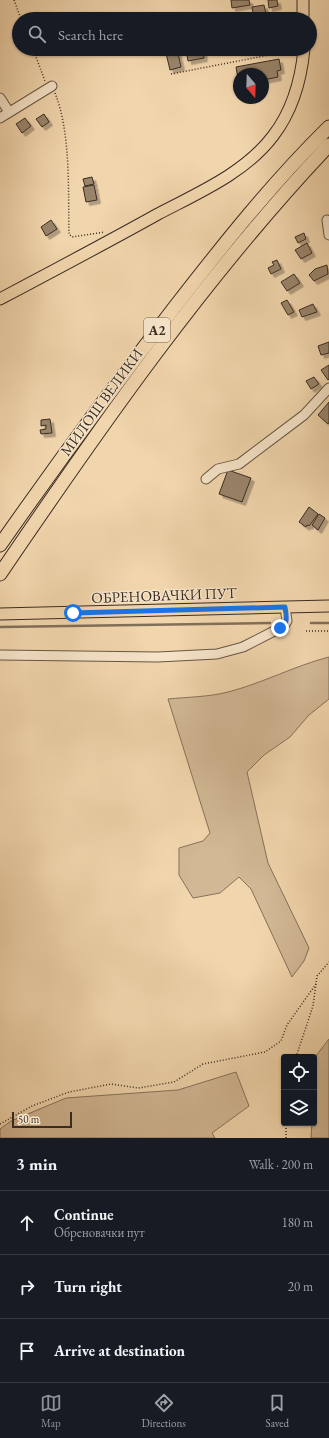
<!DOCTYPE html>
<html lang="en">
<head>
<meta charset="utf-8">
<style>
  :root { --surface:#171b24; --page:#242831; --text:#f1f3f6; --muted:#9ea1a6; --line:#363941; --accent:#8c9099 }
  body { margin:0; font-family:"EB Garamond",serif; background:var(--page); color:var(--text) }
  .controls { position:absolute; right:12px; bottom:12px; display:grid; overflow:hidden; border-radius:4px; box-shadow:0 1px 3px #0004 }
  .controls button { width:36px; height:36px; display:grid; place-items:center; padding:0; border:0; border-bottom:1px solid var(--line); background:var(--surface); color:var(--text); font:20px sans-serif }
  .compass { position:absolute; left:233px; top:68px; width:36px; height:36px; border-radius:50%; background:var(--surface); box-shadow:0 1px 3px #0004; rotate:161deg }
  .scale { position:absolute; left:12px; bottom:10px; width:60px; box-sizing:border-box; padding-left:4px; border:2px solid #392c23; border-top:0; font-size:11px; line-height:14px; white-space:nowrap; color:#392c23; -webkit-text-stroke:3px #f6e4c9; paint-order:stroke }
  .stop { position:absolute; width:12px; height:12px; margin:-9px; border:3px solid #1a73e8; border-radius:50%; background:#fff }
  .stop.end { background:#1a73e8; border-color:#fff; box-shadow:0 1px 4px #0008 }
  .list { margin:0; padding:0; list-style:none }
  h2 { display:flex; justify-content:space-between; align-items:center; height:52px; margin:0; padding:0 16px; font-size:17px }
  h2 small { font-size:13px; font-weight:400; color:var(--muted) }
  .list li { display:grid; grid-template-columns:26px 1fr auto; gap:12px; align-items:center; box-sizing:border-box; height:64px; padding:0 16px; border-top:1px solid var(--line) }
  .list b { display:block; font-size:15px; white-space:nowrap }
  .list p { margin:0; font-size:13px; white-space:nowrap; color:var(--muted) }
  .list em { font-size:13px; font-style:normal; color:var(--muted) }
  .icon { flex:none; width:22px; height:22px; fill:none; stroke:currentColor; stroke-width:2; stroke-linecap:round; stroke-linejoin:round }
  .map { position:relative; flex:none; width:329px; height:1138px; overflow:hidden }
  .search { position:absolute; background:var(--surface); box-shadow:0 1px 3px #0004; left:12px; right:12px; top:12px; height:44px; display:flex; align-items:center; gap:10px; box-sizing:border-box; padding:0 14px; border-radius:22px; color:var(--muted); font-size:15px }
  .sheet { height:244px; background:var(--surface) }
  nav { display:flex; justify-content:space-around; align-items:center; box-sizing:border-box; height:56px; border-top:1px solid var(--line); background:var(--surface); font-size:11px; color:var(--muted) }
  nav a { display:grid; justify-items:center; gap:2px }
  nav .on { color:var(--accent) }
  .map>svg:first-child { display:block }
  .green { fill:#d2b895; stroke:#86725c }
  .lines { fill:none; stroke-linecap:round; stroke-linejoin:round }
  .stream { stroke:#826f59; stroke-width:2.5 }
  .building { fill:#99846a; stroke:#392c23; filter:url(#shadow) }
  .minor-casing { stroke:#675645; stroke-width:11 }
  .major-casing { stroke:#392c23; stroke-width:13 }
  .highway-casing { stroke:#392c23; stroke-width:15 }
  .path { stroke:#392c23; stroke-width:1.5; stroke-dasharray:1 2; stroke-linecap:butt }
  .minor { stroke:#f6e4c9; stroke-width:9 }
  .major { stroke:#f1d5ac; stroke-width:11 }
  .highway { stroke:#f1d5ac; stroke-width:13 }
  .route { stroke:#1a73e8; stroke-width:5 }
  .labels { text-anchor:middle; dominant-baseline:central; stroke-width:3; stroke-linejoin:round; paint-order:stroke }
  .shield { fill:#f6e4c9; stroke:#726355; stroke-width:1 }
  .shield-label { font-size:14px; font-weight:bold; fill:#392c23 }
  .street-label { font-size:15px; fill:#392c23; stroke:#f6e4c9 }
</style>
</head>
<body>
<div class="map">
<svg width="329" height="1138" viewBox="0 0 329 1138">
  <defs>
    <filter id="shadow"><feDropShadow dx="3.5" dy="3.5" stdDeviation="0" flood-color="#0004"/></filter>
  </defs>
  <rect width="100%" height="100%" fill="#f1d5ac"/>
  <filter id="stains"><feTurbulence type="fractalNoise" baseFrequency=".005" numOctaves="4"/><feColorMatrix values="0 0 0 0 .2 0 0 0 0 .09 0 0 0 0 .02 0 0 0 .5 -.17"/></filter>
  <radialGradient id="worn" r=".72"><stop offset=".6" stop-color="#630" stop-opacity="0"/><stop offset="1" stop-color="#630" stop-opacity=".3"/></radialGradient>
  <g class="green">
    <path d="M329,657V699L309,715L290,737L264,755L247,772L268,863L309,948L304,961L292,977L251,889L239,877L220,893L193,898L179,875V848L203,841L210,833L168,699C187,697 209,697 228,692C263,683 294,666 329,657Z"/>
    <path d="M329,1039V1138H311L312,1123H314L315,1057Z"/>
    <path d="M236,1072L249,1106L212,1133L215,1138H0V1129L11,1121L66,1098L178,1090Z"/>
  </g>
  <g class="lines">
    <g class="stream">
      <path d="M311,623H329"/>
      <path d="M0,627L270,623"/>
    </g>
  </g>
  <g class="building">
    <path d="M231,0H249L250,5L232,8Z"/>
    <path d="M268,0H277L278,6L269,8Z"/>
    <path d="M264,5L267,19H254L252,7Z"/>
    <path d="M165,49H177L181,67L170,70Z"/>
    <path d="M186,49H203L204,58L188,61Z"/>
    <path d="M279,59L281,70L277,71L278,77L263,80V74H239V84L236,67Z"/>
    <path d="M44,114L49,122L42,127L36,119Z"/>
    <path d="M25,118L31,126L22,133L16,124Z"/>
    <path d="M92,177L94,184L85,186L83,179Z"/>
    <path d="M94,185L97,200L86,202L83,187Z"/>
    <path d="M51,220L57,229L46,236L41,227Z"/>
    <path d="M304,233L306,239L298,243L295,237Z"/>
    <path d="M307,243L312,253L301,259L295,250Z"/>
    <path d="M277,260L281,269L271,274L268,268L274,265L272,262Z"/>
    <path d="M327,265L328,274L314,281L309,275L315,269Z"/>
    <path d="M294,274L300,283L287,291L281,282Z"/>
    <path d="M287,300L294,312L288,315L281,303Z"/>
    <path d="M313,304L317,312L302,317L299,310Z"/>
    <path d="M329,342V353L321,355L318,346Z"/>
    <path d="M329,365V379L328,380L321,370Z"/>
    <path d="M314,377L319,384L311,389L306,381Z"/>
    <path d="M329,402V422L328,424L318,415Z"/>
    <path d="M50,419L52,433L41,434L40,430L46,429V425L41,426V420Z"/>
    <path d="M228,470L251,478L242,502L219,494Z"/>
    <path d="M309,507L318,514L309,526L307,525L306,527L299,522Z"/>
    <path d="M319,514L325,518L318,530L312,525Z"/>
  </g>
  <g class="lines">
    <defs>
      <g id="minor">
        <path d="M0,98L9,112"/>
        <path d="M0,118L52,86"/>
        <path d="M327,220L329,235"/>
        <path d="M206,479L218,469L239,464L304,415L329,388"/>
        <path d="M0,655L158,657L217,654L243,647L284,626L287,621L285,607"/>
      </g>
      <g id="major">
        <path d="M303,0V19"/>
        <path d="M0,299C53,271 106,243 158,214C198,193 245,173 273,136C293,110 301,81 304,49"/>
        <path d="M0,614L329,606"/>
      </g>
      <g id="highway">
        <path d="M0,545C56,465 114,386 174,308C223,245 272,183 329,127"/>
        <path d="M0,574C100,427 206,275 329,145"/>
      </g>
    </defs>
    <use href="#minor" class="minor-casing"/>
    <use href="#major" class="major-casing"/>
    <use href="#highway" class="highway-casing"/>
    <g class="path">
      <path d="M14,0L21,19"/>
      <path d="M33,49L45,81"/>
      <path d="M171,74L295,50"/>
      <path d="M55,93C71,133 68,191 69,234L72,237L105,232"/>
      <path d="M306,631H329"/>
      <path d="M296,1057L313,1006L317,976L329,962"/>
      <path d="M0,1124L32,1106L69,1092L111,1084L138,1088L174,1082L203,1064L265,1052L281,1041L287,1025L316,984"/>
      <path d="M286,1138V1123"/>
    </g>
    <use href="#minor" class="minor"/>
    <use href="#major" class="major"/>
    <use href="#highway" class="highway"/>
  </g>
  <g class="lines">
    <path class="route" d="M73,613L285,607C286,615 289,623 280,628"/>
  </g>
  <g class="labels">
    <rect class="shield" x="144" y="318" width="26" height="24" rx="3"/>
    <g class="shield-label">
      <text x="157" y="330">A2</text>
    </g>
    <g class="street-label">
      <text transform="translate(101 402) rotate(-54)">МИЛОШ ВЕЛИКИ</text>
      <text transform="translate(164 595) rotate(-2)">ОБРЕНОВАЧКИ ПУТ</text>
    </g>
  </g>
  <rect width="100%" height="100%" filter="url(#stains)"/>
  <rect width="100%" height="100%" fill="url(#worn)"/>
</svg>
<div class="controls">
<button><svg class="icon" aria-label="locate" viewBox="0 0 24 24"><circle cx="12" cy="12" r="6"/><path d="M12 2v4M12 18v4M2 12h4M18 12h4"/></svg></button>
<button><svg class="icon" aria-label="layers" viewBox="0 0 24 24"><path d="M12 4l9 5-9 5-9-5zM3 14l9 5 9-5"/></svg></button>
</div>
<svg class="compass" viewBox="-18 -18 36 36"><path d="M0-13l5 13h-10z" fill="#e53935"/><path d="M0 13l5-13h-10z" fill="#9ea1a6"/></svg>
<div class="scale">50 m</div>
<div class="stop" style="left:73px;top:613px"></div>
<div class="stop end" style="left:280px;top:628px"></div>
<div class="search"><svg class="icon" aria-label="search" viewBox="0 0 24 24"><circle cx="10" cy="10" r="6"/><path d="M15 15l6 6"/></svg>Search here</div>
</div>
<section class="sheet">
<h2>3 min<small>Walk · 200 m</small></h2>
<ul class="list">
<li><svg class="icon" aria-label="ahead" viewBox="0 0 24 24"><path d="M12 20V5M6 11l6-6 6 6"/></svg><div><b>Continue</b><p>Обреновачки пут</p></div><em>180 m</em></li>
<li><svg class="icon" aria-label="right" viewBox="0 0 24 24"><path d="M7 20v-9h11M14 6l5 5-5 5"/></svg><div><b>Turn right</b></div><em>20 m</em></li>
<li><svg class="icon" aria-label="arrive" viewBox="0 0 24 24"><path d="M6 21V4h12l-3 4 3 4H6"/></svg><div><b>Arrive at destination</b></div></li>
</ul>
</section>
<nav>
<a class="on"><svg class="icon" aria-label="map" viewBox="0 0 24 24"><path d="M3 6l6-2 6 2 6-2v14l-6 2-6-2-6 2zM9 4v14M15 6v14"/></svg>Map</a>
<a><svg class="icon" aria-label="directions" viewBox="0 0 24 24"><path d="M12 3l9 9-9 9-9-9zM9 14v-3h6M13 9l2 2-2 2"/></svg>Directions</a>
<a><svg class="icon" aria-label="saved" viewBox="0 0 24 24"><path d="M7 4h10v16l-5-4-5 4z"/></svg>Saved</a>
</nav>
</body>
</html>
